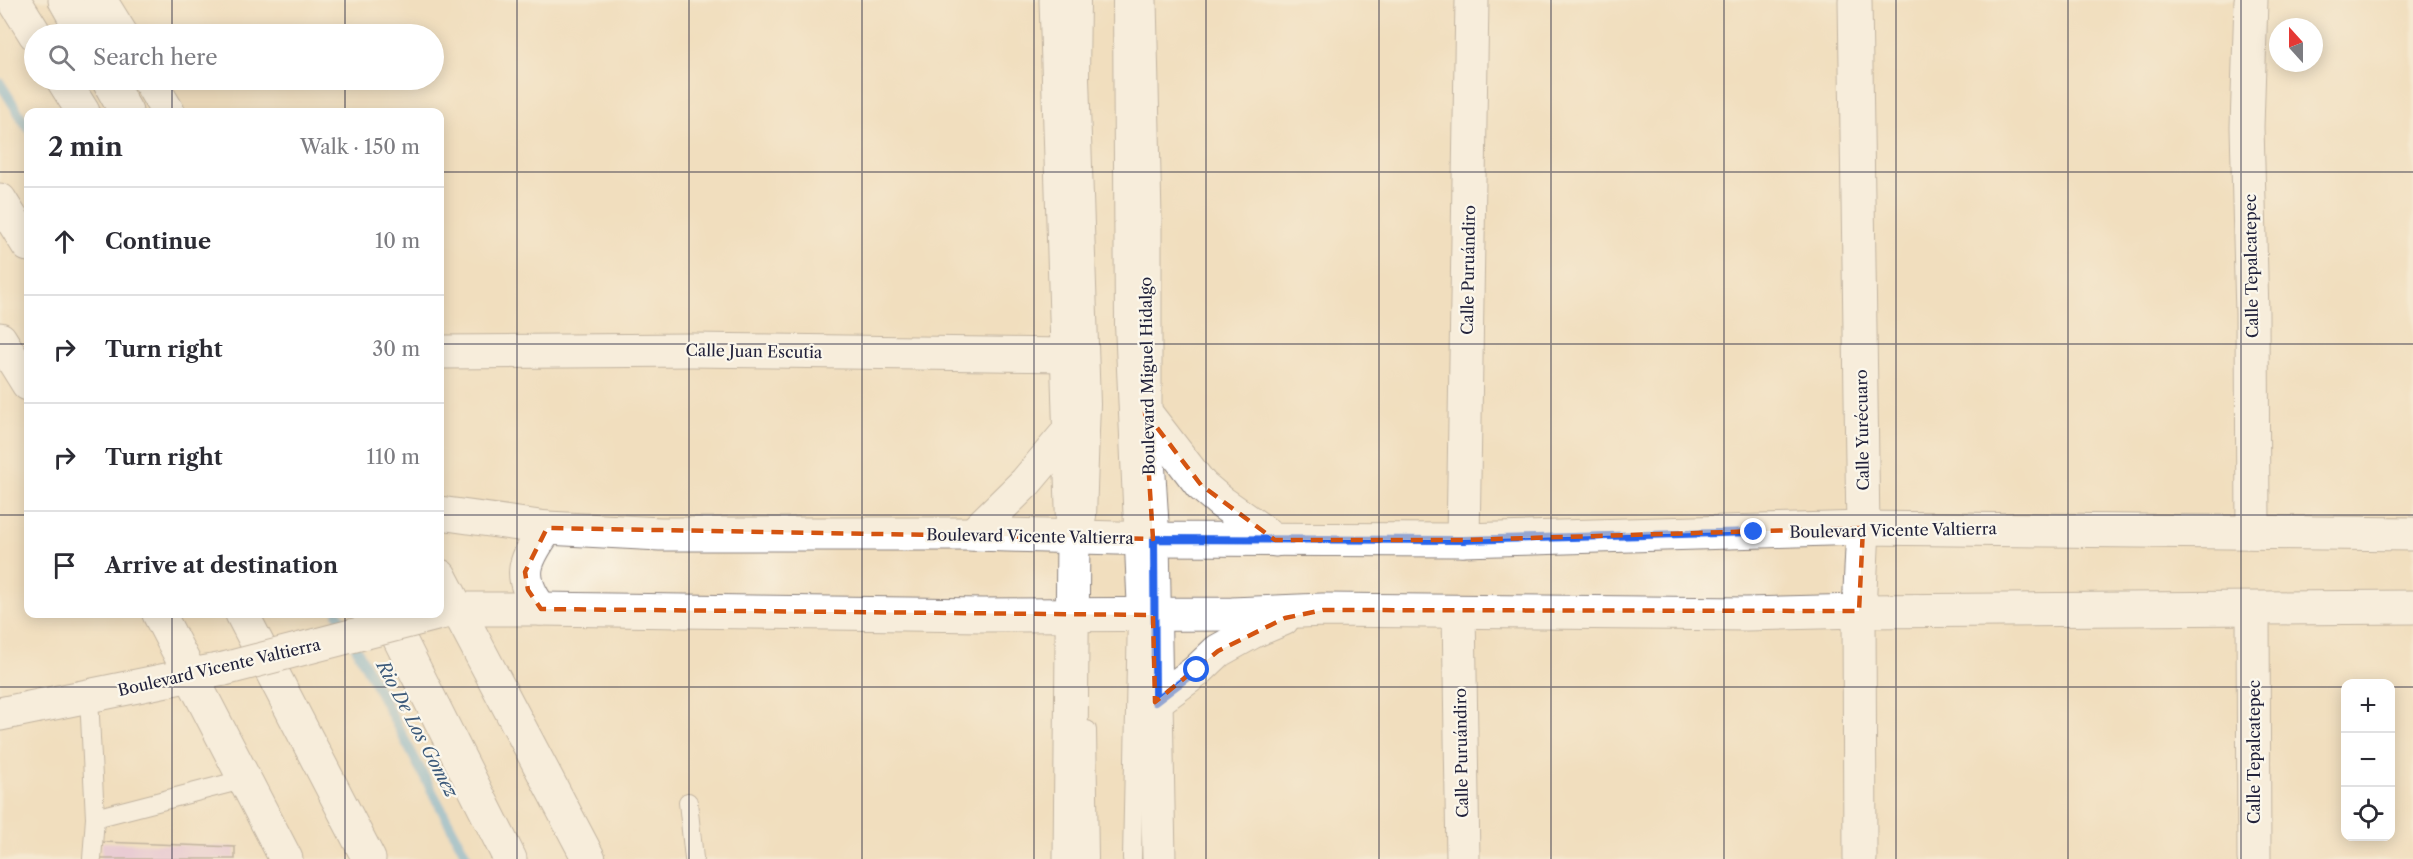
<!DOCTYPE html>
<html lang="en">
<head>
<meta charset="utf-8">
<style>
  :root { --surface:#fff; --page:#f7f7f7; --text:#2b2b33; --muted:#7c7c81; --line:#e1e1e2 }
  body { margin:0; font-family:"Libre Caslon Text",serif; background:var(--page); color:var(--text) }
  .controls { position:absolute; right:18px; bottom:18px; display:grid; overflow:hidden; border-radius:12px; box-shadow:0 3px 15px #0003 }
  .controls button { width:54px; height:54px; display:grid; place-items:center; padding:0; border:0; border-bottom:2px solid var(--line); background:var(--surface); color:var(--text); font:30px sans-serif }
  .compass { position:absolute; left:2269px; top:18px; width:54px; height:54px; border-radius:50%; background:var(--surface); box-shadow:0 3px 15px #0003; rotate:339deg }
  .stop { position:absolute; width:18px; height:18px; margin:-14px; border:4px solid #2563eb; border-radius:50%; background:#fff }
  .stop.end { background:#2563eb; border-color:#fff; box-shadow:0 2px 6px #0008 }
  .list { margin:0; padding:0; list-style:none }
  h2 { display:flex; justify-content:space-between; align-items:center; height:78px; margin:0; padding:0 24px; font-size:26px }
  h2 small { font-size:20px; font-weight:400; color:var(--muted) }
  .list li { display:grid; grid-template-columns:39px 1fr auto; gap:18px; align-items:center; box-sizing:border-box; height:108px; padding:0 24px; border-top:2px solid var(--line) }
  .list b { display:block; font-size:22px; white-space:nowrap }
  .list em { font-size:20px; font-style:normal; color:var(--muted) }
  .icon { flex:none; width:33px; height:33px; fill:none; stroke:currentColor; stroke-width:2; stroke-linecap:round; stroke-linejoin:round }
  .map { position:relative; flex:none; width:2413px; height:859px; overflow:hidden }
  .search { position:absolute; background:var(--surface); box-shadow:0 3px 15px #0003; left:24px; top:24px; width:420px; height:66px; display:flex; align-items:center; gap:15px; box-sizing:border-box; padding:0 21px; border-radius:33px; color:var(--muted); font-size:22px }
  .panel { position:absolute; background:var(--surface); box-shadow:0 3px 15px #0003; left:24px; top:108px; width:420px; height:510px; border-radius:12px }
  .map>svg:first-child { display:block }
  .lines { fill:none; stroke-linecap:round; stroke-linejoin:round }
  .stream { stroke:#5fa9d7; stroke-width:10 }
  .building { fill:#dbabed }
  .service-casing { stroke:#8a807c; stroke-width:20 }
  .minor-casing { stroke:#8a807c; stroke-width:35 }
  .tertiary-casing { stroke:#8a807c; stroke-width:35 }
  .secondary-casing { stroke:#8a807c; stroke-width:35 }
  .primary-casing { stroke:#8a807c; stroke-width:35 }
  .service { stroke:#fff; stroke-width:18 }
  .minor { stroke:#fff; stroke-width:33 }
  .tertiary { stroke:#fff; stroke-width:33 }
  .secondary { stroke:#fff; stroke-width:33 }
  .primary { stroke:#fff; stroke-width:33 }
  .secondary-bridge-casing { stroke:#8a807c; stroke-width:35; stroke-linecap:butt }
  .secondary-bridge { stroke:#fff; stroke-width:33 }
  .route { stroke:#2563eb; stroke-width:8 }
  .marked { fill:none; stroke:#d45411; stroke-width:4.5; stroke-dasharray:12 8; stroke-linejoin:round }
  .grid { fill:none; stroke:#22223b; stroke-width:1.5; stroke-opacity:0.55 }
  .labels { text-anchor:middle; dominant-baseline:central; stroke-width:4.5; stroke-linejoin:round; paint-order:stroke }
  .street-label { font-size:16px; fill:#22223b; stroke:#fbf7ec }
  .water-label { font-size:18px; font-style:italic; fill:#3a5879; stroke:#fbf7ec }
</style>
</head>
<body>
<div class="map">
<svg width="2413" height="859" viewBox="0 0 2413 859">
  <rect width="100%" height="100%" fill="#fbf7ec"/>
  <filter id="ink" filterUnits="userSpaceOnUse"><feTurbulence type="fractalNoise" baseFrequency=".0167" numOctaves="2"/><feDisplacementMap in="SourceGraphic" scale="12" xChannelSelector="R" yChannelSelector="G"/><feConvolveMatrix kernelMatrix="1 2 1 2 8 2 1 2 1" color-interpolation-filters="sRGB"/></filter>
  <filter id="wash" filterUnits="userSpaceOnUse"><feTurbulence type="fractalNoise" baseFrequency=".008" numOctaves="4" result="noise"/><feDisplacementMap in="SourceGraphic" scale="24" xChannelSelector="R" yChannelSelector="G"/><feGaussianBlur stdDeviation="1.35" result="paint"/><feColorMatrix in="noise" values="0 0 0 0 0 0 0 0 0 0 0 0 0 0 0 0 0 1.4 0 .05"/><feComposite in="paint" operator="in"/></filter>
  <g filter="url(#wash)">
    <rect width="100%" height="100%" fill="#f1debe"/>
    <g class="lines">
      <g class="stream">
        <path d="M0,83L28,128"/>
        <path d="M338,614L468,859"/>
      </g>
    </g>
    <g id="blocks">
      <path class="building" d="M102,842L235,847V859H101Z"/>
    </g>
  </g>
  <g filter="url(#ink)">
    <use href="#blocks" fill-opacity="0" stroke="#8a807c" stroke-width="1.5"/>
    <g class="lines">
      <defs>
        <g id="service">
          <path d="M1081,0L1080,78L1091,404L1087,517"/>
          <path d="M1122,0L1124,324L1137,614L1132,859"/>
          <path d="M89,697L95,818L92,859"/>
          <path d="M1087,730L1089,859"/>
          <path d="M688,802L694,859"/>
          <path d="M95,818L246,779"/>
        </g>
        <g id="minor">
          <path d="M1855,0L1863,528L1859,611L1860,859"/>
          <path d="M2251,0L2247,127L2252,314L2253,532"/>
          <path d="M440,352L692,350L1068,355"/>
          <path d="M1463,540L1472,0"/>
          <path d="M2253,609L2254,859"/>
          <path d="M1459,612L1463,859"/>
        </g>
        <g id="tertiary">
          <path d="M100,0L121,34"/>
          <path d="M149,80L168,112"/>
          <path d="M0,339L28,384"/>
          <path d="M440,576L589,859"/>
          <path d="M159,614L286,859"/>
          <path d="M0,714L191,675"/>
        </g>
        <g id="secondary">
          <path d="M1056,0L1073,538L1070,859"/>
          <path d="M1140,0L1145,219V412L1153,539L1159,859"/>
          <path d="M1145,412L1201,485L1221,502L1275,540"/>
          <path d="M440,513L547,528L660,534H973L1153,539L1463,540L1863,528L2413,534"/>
          <path d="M973,534L1026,482L1069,431"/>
          <path d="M541,609C515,576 525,559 547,528"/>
          <path d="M440,613L459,609H541L982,615L1232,614L1323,610L1746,614L1859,611L2413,607"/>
          <path d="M191,675L224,669"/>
          <path d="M1155,702L1197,671L1218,651L1254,631L1283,619"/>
        </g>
        <g id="primary">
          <path d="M14,0L35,34"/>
          <path d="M65,0L84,34"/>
          <path d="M63,80L83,112"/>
          <path d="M108,80L126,112"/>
          <path d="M0,200L28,245"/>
          <path d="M242,614L369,859"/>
          <path d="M387,614L510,859"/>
        </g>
      </defs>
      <use href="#service" class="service-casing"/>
      <use href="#minor" class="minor-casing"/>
      <use href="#tertiary" class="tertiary-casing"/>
      <use href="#secondary" class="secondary-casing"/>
      <use href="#primary" class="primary-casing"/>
      <use href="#service" class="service"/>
      <use href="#minor" class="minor"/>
      <use href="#tertiary" class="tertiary"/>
      <use href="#secondary" class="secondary"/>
      <use href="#primary" class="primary"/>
      <defs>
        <path id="secondary-bridge" d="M224,669L436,614"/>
      </defs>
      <use href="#secondary-bridge" class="secondary-bridge-casing"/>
      <use href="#secondary-bridge" class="secondary-bridge"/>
    </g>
  </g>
  <g class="lines" filter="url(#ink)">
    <path class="route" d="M1197,670L1155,702L1154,539L1463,540L1754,532"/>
  </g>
  <path d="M0 0H2413V859H0ZM1145,412L1201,485L1275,540H1463L1863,528L1859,611L1323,610L1285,618L1218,651L1155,702L1153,615L541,609L528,590L525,572L547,528L1153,539Z" fill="#f1debe" fill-opacity=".55" fill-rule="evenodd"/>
  <path class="marked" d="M1145,412L1201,485L1275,540H1463L1863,528L1859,611L1323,610L1285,618L1218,651L1155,702L1153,615L541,609L528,590L525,572L547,528L1153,539Z"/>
  <path class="grid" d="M172,0V34M345,0V34M517,0V859M689,0V859M862,0V859M1034,0V859M1206,0V859M1379,0V859M1551,0V859M1724,0V859M1896,0V859M2068,0V859M2241,0V859M172,80V112M345,80V112M0,172H28M440,172H2413M0,344H28M440,344H2413M0,515H28M440,515H2413M172,614V859M345,614V859M0,687H2346M2390,687H2413"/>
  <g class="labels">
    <g class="street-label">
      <text transform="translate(2251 266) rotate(-91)">Calle Tepalcatepec</text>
      <text transform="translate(1468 270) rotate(-89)">Calle Puruándiro</text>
      <text transform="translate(754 351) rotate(1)">Calle Juan Escutia</text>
      <text transform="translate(1147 376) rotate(-91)">Boulevard Miguel Hidalgo</text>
      <text transform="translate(1862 430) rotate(-91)">Calle Yurécuaro</text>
      <text transform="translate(1893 530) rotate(-1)">Boulevard Vicente Valtierra</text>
      <text transform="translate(1030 536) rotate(1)">Boulevard Vicente Valtierra</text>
      <text transform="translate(219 667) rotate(-13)">Boulevard Vicente Valtierra</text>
      <text transform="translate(2254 752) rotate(-90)">Calle Tepalcatepec</text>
      <text transform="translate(1461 753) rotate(-91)">Calle Puruándiro</text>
    </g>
    <g class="water-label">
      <text transform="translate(417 729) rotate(62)">Rio De Los Gomez</text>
    </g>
  </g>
</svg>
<div class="controls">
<button>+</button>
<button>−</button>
<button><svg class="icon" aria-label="locate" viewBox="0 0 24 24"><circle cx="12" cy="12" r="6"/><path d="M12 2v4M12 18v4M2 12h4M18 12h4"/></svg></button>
</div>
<svg class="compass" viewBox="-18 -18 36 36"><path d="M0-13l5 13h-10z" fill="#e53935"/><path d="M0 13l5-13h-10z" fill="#7c7c81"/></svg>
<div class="stop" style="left:1197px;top:670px"></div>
<div class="stop end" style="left:1754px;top:532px"></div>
<div class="search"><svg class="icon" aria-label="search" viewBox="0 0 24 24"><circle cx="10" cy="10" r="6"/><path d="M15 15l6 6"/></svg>Search here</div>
<section class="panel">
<h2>2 min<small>Walk · 150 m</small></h2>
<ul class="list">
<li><svg class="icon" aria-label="ahead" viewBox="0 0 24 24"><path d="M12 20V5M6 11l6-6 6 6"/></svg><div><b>Continue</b></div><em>10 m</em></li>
<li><svg class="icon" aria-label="right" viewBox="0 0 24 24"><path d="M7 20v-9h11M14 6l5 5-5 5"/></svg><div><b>Turn right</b></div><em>30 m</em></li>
<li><svg class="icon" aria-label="right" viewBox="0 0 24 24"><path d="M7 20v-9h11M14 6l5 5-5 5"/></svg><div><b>Turn right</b></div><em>110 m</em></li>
<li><svg class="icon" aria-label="arrive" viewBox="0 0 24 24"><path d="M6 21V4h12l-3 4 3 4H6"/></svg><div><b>Arrive at destination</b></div></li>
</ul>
</section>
</div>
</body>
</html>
